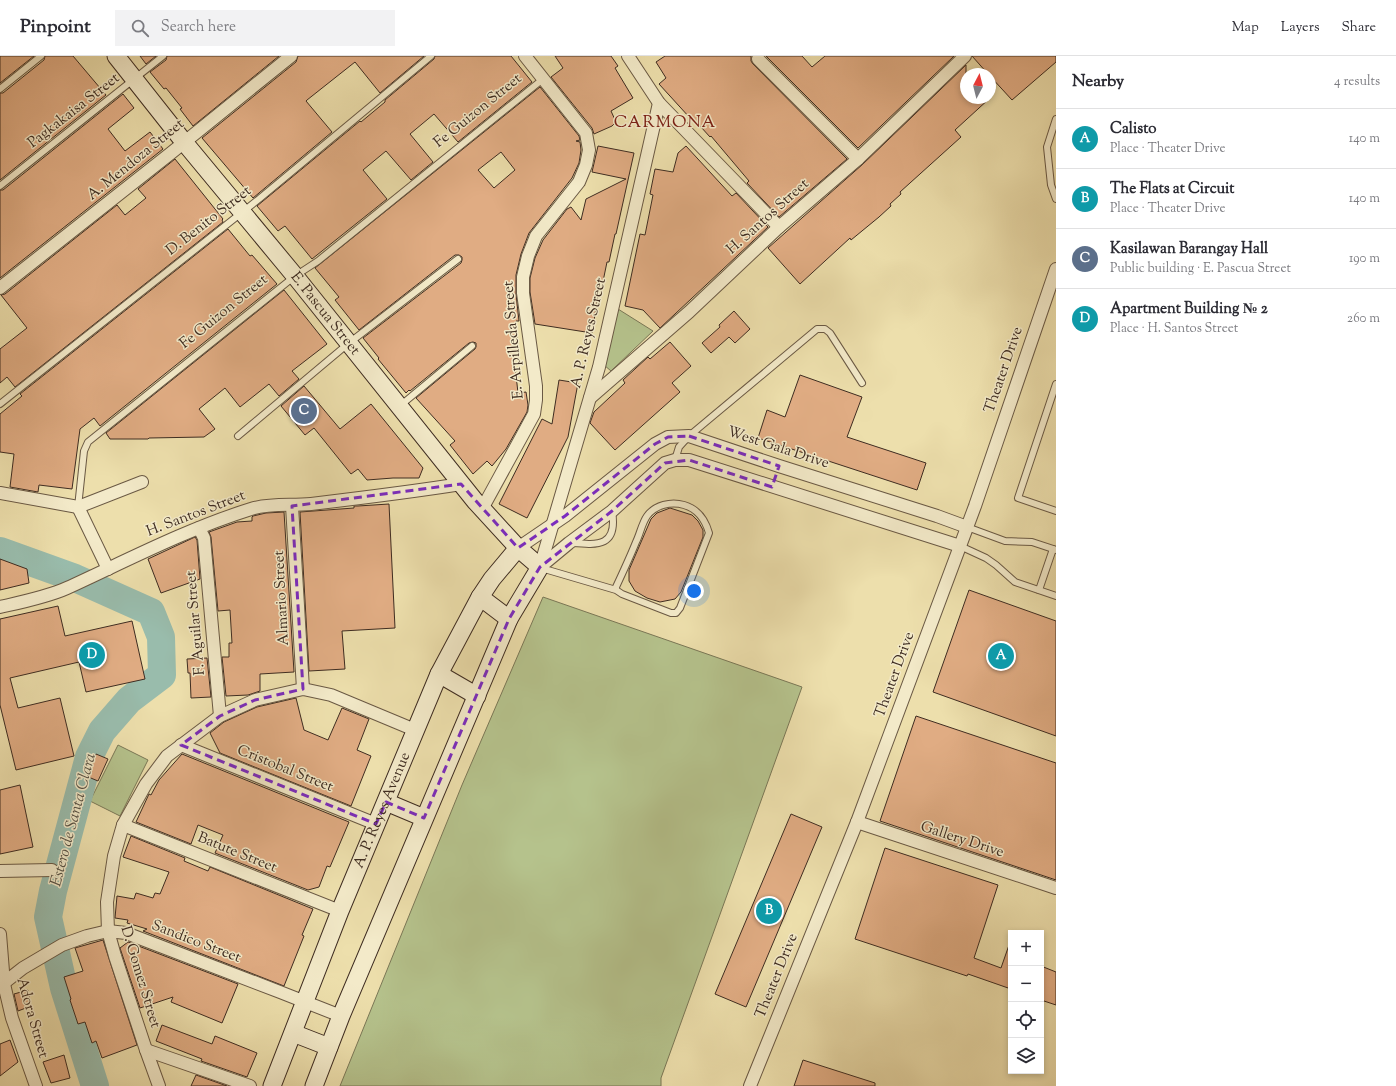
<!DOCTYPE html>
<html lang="en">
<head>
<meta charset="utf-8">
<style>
  :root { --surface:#fff; --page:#f2f2f3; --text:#2b2b33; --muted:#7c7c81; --line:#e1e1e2; --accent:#0f766e }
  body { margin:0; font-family:"Sorts Mill Goudy",serif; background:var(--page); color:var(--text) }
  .controls { position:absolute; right:12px; bottom:12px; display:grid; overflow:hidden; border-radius:0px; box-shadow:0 2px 6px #0003 }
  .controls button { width:36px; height:36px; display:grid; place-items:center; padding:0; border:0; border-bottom:1px solid var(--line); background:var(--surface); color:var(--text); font:20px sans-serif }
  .compass { position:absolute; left:960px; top:12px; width:36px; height:36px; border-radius:50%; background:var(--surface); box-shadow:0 2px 6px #0003; rotate:7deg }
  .you { position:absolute; left:694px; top:535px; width:14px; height:14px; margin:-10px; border:3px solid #fff; border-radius:50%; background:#1a73e8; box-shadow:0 0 0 6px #1a73e833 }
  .badge { display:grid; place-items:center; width:26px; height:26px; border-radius:50%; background:var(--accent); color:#fff; font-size:13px; font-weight:700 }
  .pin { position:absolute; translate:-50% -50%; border:2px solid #fff; box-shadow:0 1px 4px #0006 }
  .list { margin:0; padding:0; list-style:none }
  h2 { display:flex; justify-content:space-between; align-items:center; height:52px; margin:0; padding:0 16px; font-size:17px }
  h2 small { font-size:13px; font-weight:400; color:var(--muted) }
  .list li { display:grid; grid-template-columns:26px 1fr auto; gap:12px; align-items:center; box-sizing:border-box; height:60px; padding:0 16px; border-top:1px solid var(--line) }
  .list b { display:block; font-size:15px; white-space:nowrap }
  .list p { margin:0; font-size:13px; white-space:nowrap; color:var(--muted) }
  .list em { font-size:13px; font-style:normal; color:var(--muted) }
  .icon { flex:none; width:22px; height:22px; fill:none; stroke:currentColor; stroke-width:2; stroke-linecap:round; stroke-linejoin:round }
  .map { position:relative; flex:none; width:1056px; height:1030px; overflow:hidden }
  header { display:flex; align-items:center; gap:24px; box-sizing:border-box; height:56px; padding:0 20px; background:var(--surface); border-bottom:1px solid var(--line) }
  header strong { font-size:19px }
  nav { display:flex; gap:22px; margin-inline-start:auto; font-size:14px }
  .search { width:280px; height:36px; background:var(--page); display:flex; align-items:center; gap:10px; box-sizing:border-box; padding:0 14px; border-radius:0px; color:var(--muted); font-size:15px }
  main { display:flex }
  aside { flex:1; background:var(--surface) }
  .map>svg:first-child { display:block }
  .green { fill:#b5c28c; stroke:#7a7756 }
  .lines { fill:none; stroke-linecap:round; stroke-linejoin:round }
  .river { stroke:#99bcac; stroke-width:28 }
  .building { fill:#e0ac83; stroke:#3e2c21; fill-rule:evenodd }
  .lane-casing { stroke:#6a5944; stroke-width:8 }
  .street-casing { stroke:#6a5944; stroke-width:14 }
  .secondary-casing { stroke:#3e2c21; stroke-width:19 }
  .lane { stroke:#f3eac9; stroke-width:6 }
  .street { stroke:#f3eac9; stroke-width:12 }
  .secondary { stroke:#f3eac9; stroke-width:17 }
  .marked { fill:none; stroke:#7b2cbf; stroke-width:3; stroke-dasharray:8 5; stroke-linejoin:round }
  .labels { text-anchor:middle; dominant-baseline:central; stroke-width:3; stroke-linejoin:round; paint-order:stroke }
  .street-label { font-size:15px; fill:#3e2c21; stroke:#f3eac9 }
  .water-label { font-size:16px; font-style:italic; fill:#555044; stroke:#f3eac9 }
  .quarter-label { font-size:17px; letter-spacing:1px; fill:#7a1f14; stroke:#f3eac9 }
</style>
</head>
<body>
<header>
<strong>Pinpoint</strong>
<div class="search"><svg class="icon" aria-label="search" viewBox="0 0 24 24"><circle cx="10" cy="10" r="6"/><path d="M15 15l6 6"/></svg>Search here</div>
<nav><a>Map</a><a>Layers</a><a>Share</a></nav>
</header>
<main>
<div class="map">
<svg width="1056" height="1030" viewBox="0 0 1056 1030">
  <rect width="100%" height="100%" fill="#eddfac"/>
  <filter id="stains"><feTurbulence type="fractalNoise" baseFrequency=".005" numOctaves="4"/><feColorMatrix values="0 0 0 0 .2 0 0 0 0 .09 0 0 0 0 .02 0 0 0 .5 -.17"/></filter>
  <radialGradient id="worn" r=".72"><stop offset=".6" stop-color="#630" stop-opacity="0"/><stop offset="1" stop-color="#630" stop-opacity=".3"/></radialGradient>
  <g class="green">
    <path d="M618,253L653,275L611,315L604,309Z"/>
    <path d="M543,541L802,631L661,1022V1030H340L462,729Z"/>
    <path d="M118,689L148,704L120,760L90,745Z"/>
  </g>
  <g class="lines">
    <path class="river" d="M0,495L75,522L151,556L161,581L162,619L129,644L102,675L89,701L53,835L48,861L64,932L95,1030"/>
  </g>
  <g class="building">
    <path d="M0,0H34L0,27Z"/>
    <path d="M45,0H73L106,39L0,124V37H3L44,4Z"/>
    <path d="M140,0H156L146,8Z"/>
    <path d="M167,0H279L193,70L180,53L182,52L166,32L164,33L150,16L166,4Z"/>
    <path d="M298,0H424L380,37L355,6L307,44L306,45L332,76L253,142L202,82L296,6Z"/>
    <path d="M435,0H511L532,26L458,86L434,58L410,78L433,106L411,124L386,95L363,114L387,143L312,203L285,170L278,175L257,150L360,65L361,66L385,46V44L434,3Z"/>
    <path d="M555,0H611L618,10L615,12L633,42L611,55L616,66L612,70L594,78L592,72L551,21L563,12Z"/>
    <path d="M665,0H751V5L753,8L847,103L779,161L747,127L749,125L711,80L710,81L691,60L690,62L659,28L666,22L656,6Z"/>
    <path d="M766,0H802L812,11L825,0H954L858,92Z"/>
    <path d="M972,0H1056V6L1012,44L990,20V18H988Z"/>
    <path d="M966,9V42H990L955,74L961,81L900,136L901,138L890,148L891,150L879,161L851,184L850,182L800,228L768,192L863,108Z"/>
    <path d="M540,31L579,80L580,84L576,85L580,86L581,94L579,107L572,122L529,177L521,198L516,219V238L519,265H516L519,301H514L518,337L526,336L528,349L527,356L506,393L492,410L487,405L473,418L450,389L455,385L416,342L475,293L476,291V287L473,286L469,287L410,335L409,334L406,337L378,303L379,302L363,282L461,207L462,204V201L459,199H455L359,274L335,244L339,241L315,212ZM501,96L515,114L494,132L478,114Z"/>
    <path d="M123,38L134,52L108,73L125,95L150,76L163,93L0,222V134H3Z"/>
    <path d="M598,90L634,97L616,178H615L609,206H607L600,240H598L592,277L535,268L530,236V222L535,202L543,184L567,153L571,151L581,164L586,143L626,123L592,116Z"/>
    <path d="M686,90L732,140L736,137L768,171L660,272L643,254L625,250L640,178L645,179L653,139L650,138L655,113L673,116L678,97Z"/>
    <path d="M175,103L223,163L222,164L223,166L15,331L7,321L0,327V293L27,272L1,239L5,238L117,149L125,159L146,142L138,133Z"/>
    <path d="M228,173L250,200L252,199L277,228L100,370L94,362L80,373L72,433L39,429L38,436L10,431L14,398L0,396V358L22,340L20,338Z"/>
    <path d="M284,234L327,288L292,315L299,323L279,340L269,328L240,351L225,332L199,353L215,373L204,381L149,382L148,383H110L106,377Z"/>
    <path d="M734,255L750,273L735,287L729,281L711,297L702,287L720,271L719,269Z"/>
    <path d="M670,286L691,310L672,327L680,336L615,394L590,367L594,356L625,327L623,324L648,301L650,303Z"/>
    <path d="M800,319L862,341L847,381L926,407L917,434L758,382L767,354L785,361Z"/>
    <path d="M559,324L578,327L568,381L527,462L499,448L542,363L552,368Z"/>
    <path d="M304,330L340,373L371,348L423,412L419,422H393L367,424L358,413L351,418L314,372L305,379L281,350Z"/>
    <path d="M389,448L395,572L342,575L345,613L309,615L300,456L354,452V450H358Z"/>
    <path d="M670,452L692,459L698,465L703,474V481L681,536L675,543L660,546L647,542L635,535L629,525V514L651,463L657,457Z"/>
    <path d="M284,456L294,616L260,618V635L248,639L226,640L222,601H229V587H232L230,554L218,555L211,481L209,476L237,466L252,465V461L253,460L266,457Z"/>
    <path d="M195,481L197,484L200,523L161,537L148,503Z"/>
    <path d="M0,503L27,513L29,527L0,534Z"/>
    <path d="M969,534L1056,565V680L933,636Z"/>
    <path d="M58,550L65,580L132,565L145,623L86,636L79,606L10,622L18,652L60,642L74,700L16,714L0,649V563Z"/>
    <path d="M207,602L211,641L191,642L190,617H188L187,603Z"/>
    <path d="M296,642L304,674L328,684L342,652L369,663L357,694L371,700L351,750L220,697L210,677L224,666L257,651Z"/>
    <path d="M916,660L1056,707V824L880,765Z"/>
    <path d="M96,698L108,703L98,725L86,720Z"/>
    <path d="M182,698L349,766L330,811L327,810L319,831L308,834L215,797L223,779L198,769L191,788L136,766L149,738L151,739L159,724Z"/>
    <path d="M20,729L33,791L0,798V734Z"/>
    <path d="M791,758L822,771L746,951L715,938Z"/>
    <path d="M131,780L185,802L184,805L208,815L210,811L313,853L302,879L304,880L284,930L143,875L147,873L127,867L128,864L115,862L117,840L134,843L136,837L153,842L155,837L160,838L169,816L123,801Z"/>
    <path d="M885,792L998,829L974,902L1001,912L1009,889H1011V933L968,918L967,920L855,883Z"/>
    <path d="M103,884L137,989L102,1002L96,985L92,987L85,966L78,968L70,944L71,943L64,921L83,915L75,892Z"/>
    <path d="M128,886L238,928L222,967L171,946L173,941L140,952L120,892Z"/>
    <path d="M1041,910L1056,916V949L1041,944Z"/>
    <path d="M28,934L31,950L18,955L14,938Z"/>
    <path d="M162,969L212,988L215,980L257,997L247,1021L201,1005L202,1003L156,985Z"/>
    <path d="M10,984L18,1006L0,1020V988Z"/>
    <path d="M64,999L70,1022L51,1027L43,1006Z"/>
    <path d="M803,1004L875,1027V1030H794Z"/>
    <path d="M196,1019L227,1030H191Z"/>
  </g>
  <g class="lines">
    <defs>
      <g id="lane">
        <path d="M0,33L41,0"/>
        <path d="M1056,63L1047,91L1051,129L1056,143"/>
        <path d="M0,130L163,0"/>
        <path d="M1056,328L1018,442L1056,455"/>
        <path d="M0,348L259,143L431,0"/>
        <path d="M401,349L472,290"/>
        <path d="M238,380L349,287L458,203"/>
        <path d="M675,404L679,391L689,380L817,273H825L830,277L862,327"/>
        <path d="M78,451L84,395L88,386L295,220L318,205L543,23"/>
        <path d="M967,471L1005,485L1032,486L1056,494"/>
        <path d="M571,487C598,489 618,491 612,455"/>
        <path d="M960,490L986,502L996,509L1015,526L1056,540"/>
        <path d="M541,512L616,534L622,538L671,557H676L680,552L709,477C705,463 698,453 684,449C671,445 655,449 647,460C642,467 640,478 636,486C630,501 623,516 616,531V534"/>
        <path d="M1039,534L1053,493"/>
      </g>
      <g id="street">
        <path d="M628,0L659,47L779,171"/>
        <path d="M758,3L858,103"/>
        <path d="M0,232L171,97L291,0"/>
        <path d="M590,342L689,256L779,171L858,103L965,0"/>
        <path d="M0,437L78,451L142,426"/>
        <path d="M292,450L303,633"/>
        <path d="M78,451L108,513"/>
        <path d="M482,453L534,358L536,344V330L523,237V221L528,200L536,180L579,126L586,109L589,94L586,77L525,0"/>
        <path d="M199,472L204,482L220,660"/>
        <path d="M518,492L565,460L655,388L668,381L689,380L779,410L937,460L967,471"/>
        <path d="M540,511L599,311L659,47"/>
        <path d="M540,511L569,487L612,455L665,407L675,404H689L960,490"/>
        <path d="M0,551C22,546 47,541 67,532C128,504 187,473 251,453C270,447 291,450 311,448C361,442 411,436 461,428"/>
        <path d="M181,689L376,768"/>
        <path d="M857,766L1056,832"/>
        <path d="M123,769L340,855"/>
        <path d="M0,815L52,814"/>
        <path d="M0,878L4,928L12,962L36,1030"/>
        <path d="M0,930L23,912L62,889L87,880L108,875L126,877L280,936L341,960"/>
        <path d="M146,994L250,1030"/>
        <path d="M159,1030L146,994L115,900L108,875L107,846L114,800L123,769L146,728L167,700L220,660L255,644L303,633L331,639L415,674"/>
        <path d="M750,1030L857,766L975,450L1056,213"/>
      </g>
      <g id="secondary">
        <path id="s1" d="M116,0L184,86L295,220L475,445L518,492L540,511L509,563L341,960L314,1030"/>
        <path d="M480,541L509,563"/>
        <path d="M439,618L477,640"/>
        <path d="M386,746L424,762"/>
        <path d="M293,977L329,991"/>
        <path id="s2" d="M272,1030L340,855L439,618L480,541L492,523L518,492"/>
      </g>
    </defs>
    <use href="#lane" class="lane-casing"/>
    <use href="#street" class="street-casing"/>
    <use href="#secondary" class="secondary-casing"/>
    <use href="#lane" class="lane"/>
    <use href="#street" class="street"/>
    <use href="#secondary" class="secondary"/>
  </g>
  <path class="marked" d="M689,380L779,410L772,431L689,404L665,407L612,455L540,511L509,563L424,762L386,746L376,768L181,689L220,660L255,644L303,633L292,450L461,428L518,492L565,460L655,388L668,381Z"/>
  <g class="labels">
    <g class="street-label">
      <text transform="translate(74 55) rotate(-38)">Pagkakaisa Street</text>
      <text transform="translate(478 55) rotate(-39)">Fe Guizon Street</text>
      <text transform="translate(136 104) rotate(-39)">A. Mendoza Street</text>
      <text transform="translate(768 161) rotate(-42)">H. Santos Street</text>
      <text transform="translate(209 165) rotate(-38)">D. Benito Street</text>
      <text transform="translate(224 256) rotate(-39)">Fe Guizon Street</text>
      <text stroke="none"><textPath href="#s1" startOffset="332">E. Pascua Street</textPath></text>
      <text transform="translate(589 277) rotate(-77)">A. P. Reyes Street</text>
      <text transform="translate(514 284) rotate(-95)">E. Arpilleda Street</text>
      <text transform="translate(1004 314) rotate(-71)">Theater Drive</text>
      <text transform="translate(778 392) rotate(18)">West Gala Drive</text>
      <text transform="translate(196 458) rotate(-21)">H. Santos Street</text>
      <text transform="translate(282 542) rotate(-93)">Almario Street</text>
      <text transform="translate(196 567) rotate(-95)">F. Aguilar Street</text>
      <text transform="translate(895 619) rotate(-70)">Theater Drive</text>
      <text transform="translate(285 713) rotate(22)">Cristobal Street</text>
      <text stroke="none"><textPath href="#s2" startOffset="297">A. P. Reyes Avenue</textPath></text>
      <text transform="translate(962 784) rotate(18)">Gallery Drive</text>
      <text transform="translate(237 797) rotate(22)">Batute Street</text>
      <text transform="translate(196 886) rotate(21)">Sandico Street</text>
      <text transform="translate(777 920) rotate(-68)">Theater Drive</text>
      <text transform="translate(140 921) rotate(73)">D. Gomez Street</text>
      <text transform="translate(32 962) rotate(74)">Adora Street</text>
    </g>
    <g class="water-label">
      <text transform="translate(74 764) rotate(-75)">Estero de Santa Clara</text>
    </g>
    <g class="quarter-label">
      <text x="665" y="67">CARMONA</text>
    </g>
  </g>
  <rect width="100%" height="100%" filter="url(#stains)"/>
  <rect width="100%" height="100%" fill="url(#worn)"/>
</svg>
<div class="controls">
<button>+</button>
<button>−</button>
<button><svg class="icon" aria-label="locate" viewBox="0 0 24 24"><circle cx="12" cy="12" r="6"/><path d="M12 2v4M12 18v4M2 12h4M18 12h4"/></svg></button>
<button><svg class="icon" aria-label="layers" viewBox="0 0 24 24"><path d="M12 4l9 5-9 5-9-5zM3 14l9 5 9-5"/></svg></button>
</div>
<svg class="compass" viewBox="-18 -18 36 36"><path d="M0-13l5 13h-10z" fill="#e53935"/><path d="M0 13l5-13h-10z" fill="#7c7c81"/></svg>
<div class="you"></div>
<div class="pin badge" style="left:1001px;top:600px;background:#0f9aa8">A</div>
<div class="pin badge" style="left:769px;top:855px;background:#0f9aa8">B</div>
<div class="pin badge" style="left:304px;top:355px;background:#5c6f8a">C</div>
<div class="pin badge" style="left:92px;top:599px;background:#0f9aa8">D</div>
</div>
<aside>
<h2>Nearby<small>4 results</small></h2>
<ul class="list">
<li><span class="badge" style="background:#0f9aa8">A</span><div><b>Calisto</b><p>Place · Theater Drive</p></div><em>140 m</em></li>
<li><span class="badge" style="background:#0f9aa8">B</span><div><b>The Flats at Circuit</b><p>Place · Theater Drive</p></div><em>140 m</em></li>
<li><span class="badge" style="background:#5c6f8a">C</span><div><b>Kasilawan Barangay Hall</b><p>Public building · E. Pascua Street</p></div><em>190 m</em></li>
<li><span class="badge" style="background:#0f9aa8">D</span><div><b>Apartment Building № 2</b><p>Place · H. Santos Street</p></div><em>260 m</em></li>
</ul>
</aside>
</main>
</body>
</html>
